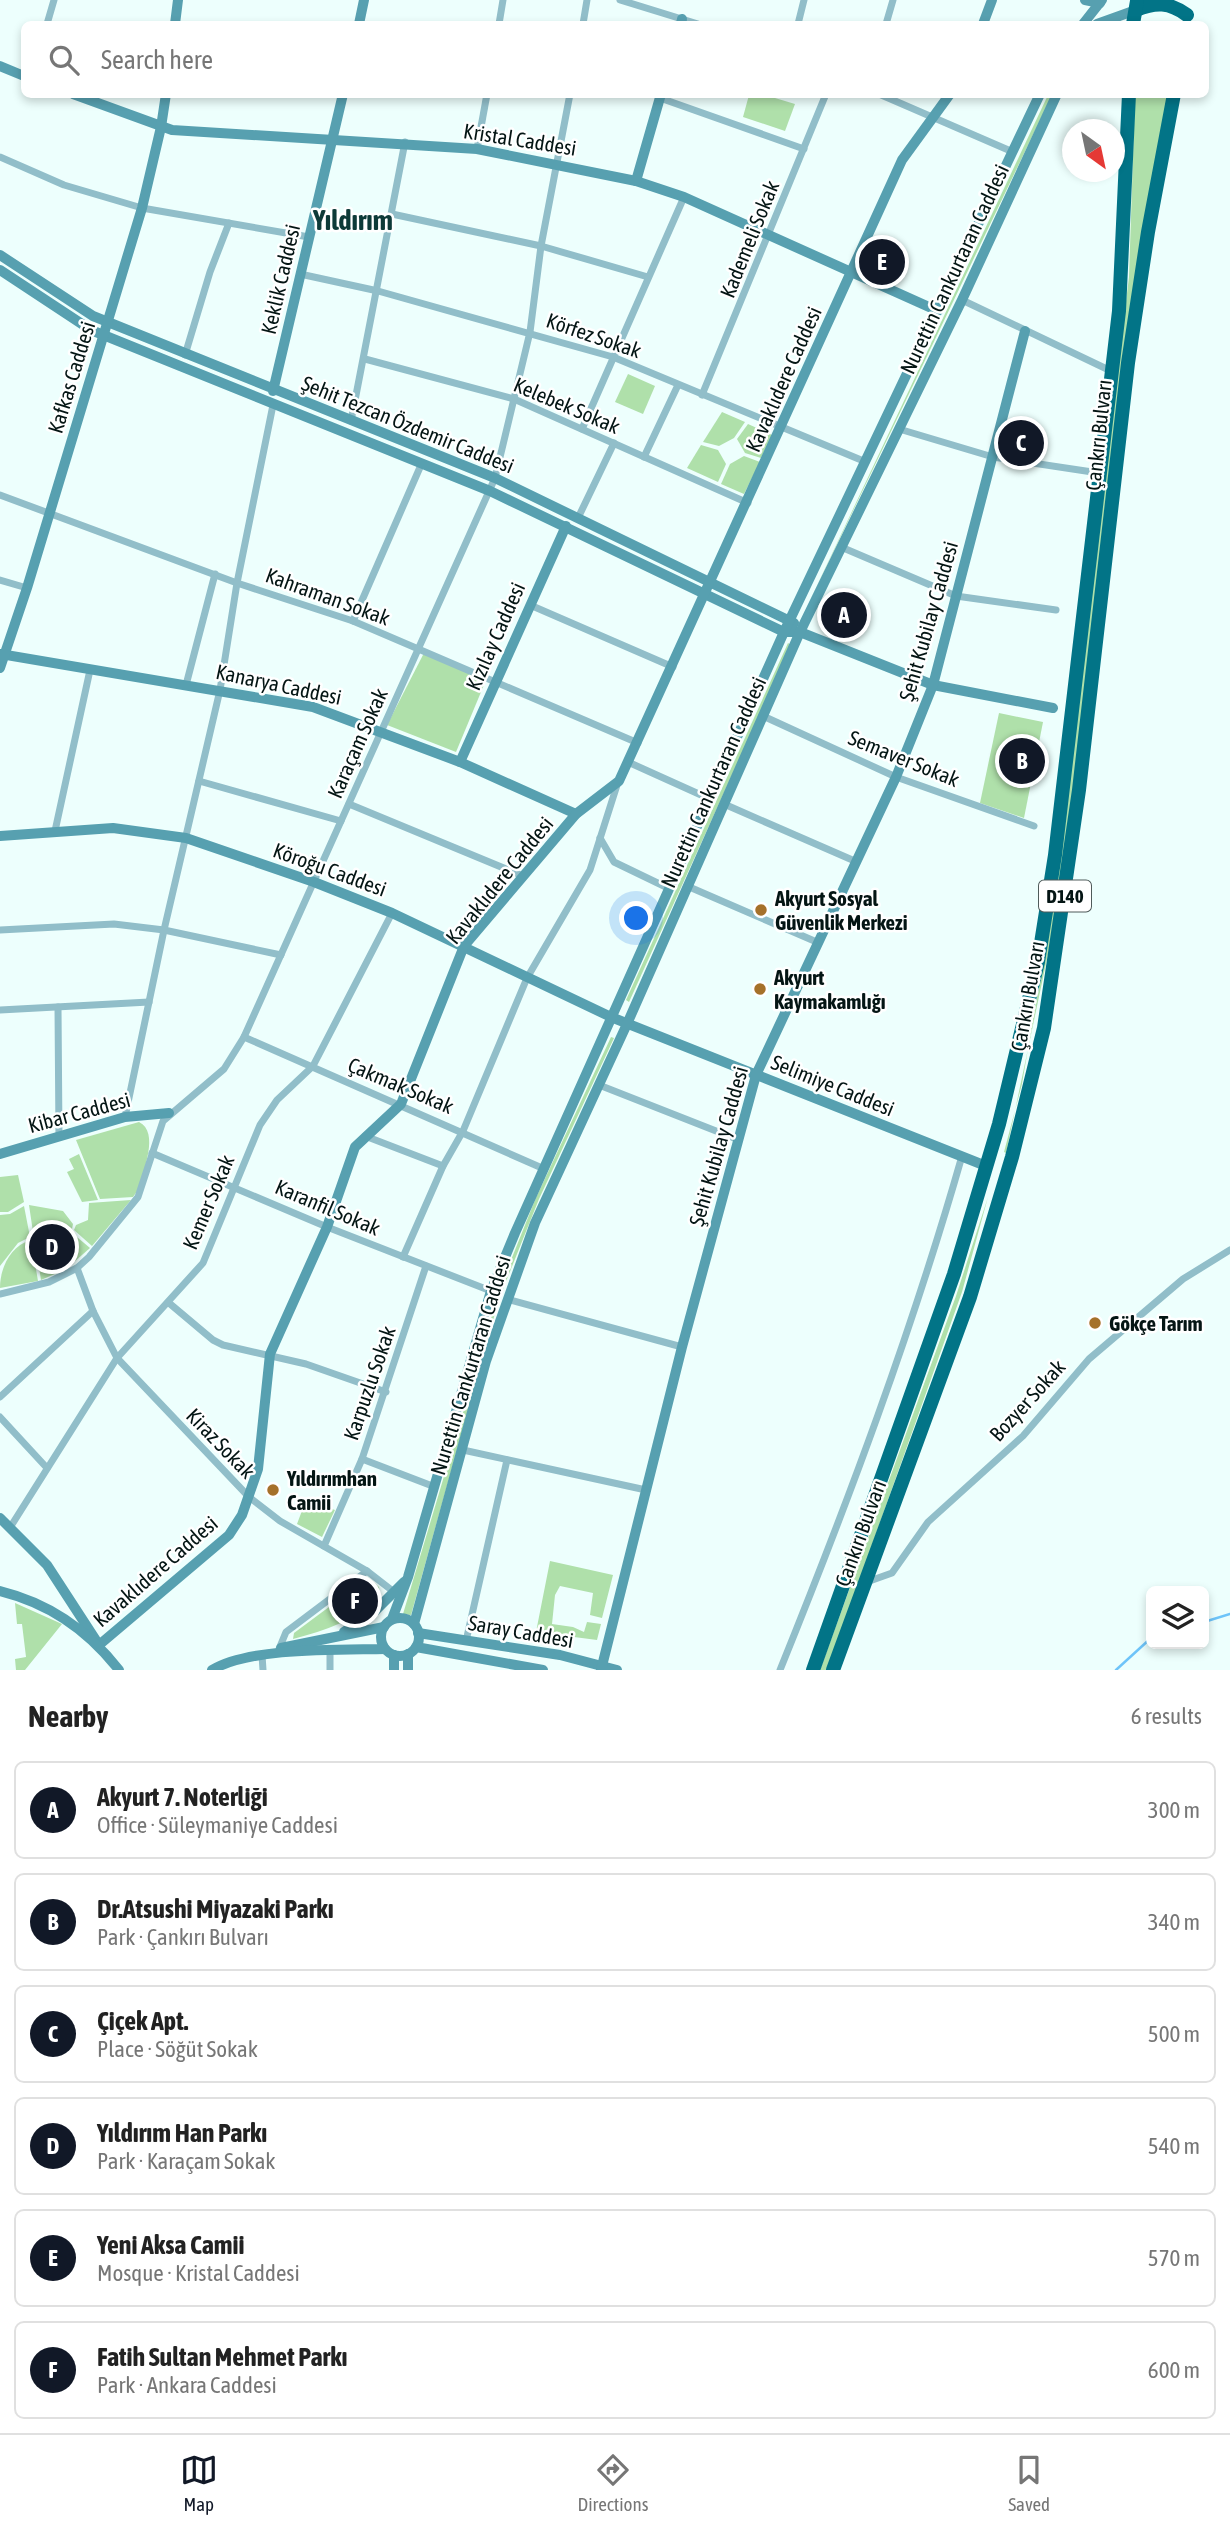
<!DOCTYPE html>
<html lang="en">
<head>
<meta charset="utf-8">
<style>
  :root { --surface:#fff; --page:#f6f6f6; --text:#222; --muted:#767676; --line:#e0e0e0; --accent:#111827 }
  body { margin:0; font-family:"Asap Condensed",sans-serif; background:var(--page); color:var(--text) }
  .controls { position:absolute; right:21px; bottom:21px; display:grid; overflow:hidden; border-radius:10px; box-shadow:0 4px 10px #0003 }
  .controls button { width:63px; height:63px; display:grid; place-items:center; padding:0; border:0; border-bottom:2px solid var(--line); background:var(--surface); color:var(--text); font:35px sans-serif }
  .compass { position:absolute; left:1062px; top:119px; width:63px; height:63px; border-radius:50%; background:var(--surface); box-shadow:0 4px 10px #0003; rotate:147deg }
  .you { position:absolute; left:637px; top:919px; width:24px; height:24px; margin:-18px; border:5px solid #fff; border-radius:50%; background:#1a73e8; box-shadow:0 0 0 10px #1a73e833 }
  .badge { display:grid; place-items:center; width:46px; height:46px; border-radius:50%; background:var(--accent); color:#fff; font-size:23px; font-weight:700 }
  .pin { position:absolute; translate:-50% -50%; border:4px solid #fff; box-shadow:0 2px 7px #0006 }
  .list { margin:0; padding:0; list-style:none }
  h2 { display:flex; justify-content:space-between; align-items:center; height:91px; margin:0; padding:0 28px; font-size:30px }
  h2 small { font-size:23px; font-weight:400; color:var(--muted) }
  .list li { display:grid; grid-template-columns:46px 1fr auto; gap:21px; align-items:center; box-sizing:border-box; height:98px; margin:0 14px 14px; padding:0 14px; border:2px solid var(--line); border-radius:10px }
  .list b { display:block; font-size:26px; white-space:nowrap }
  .list p { margin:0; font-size:23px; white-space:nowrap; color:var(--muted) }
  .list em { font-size:23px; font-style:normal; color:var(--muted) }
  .icon { flex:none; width:38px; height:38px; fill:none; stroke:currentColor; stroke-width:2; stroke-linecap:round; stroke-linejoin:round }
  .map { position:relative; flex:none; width:1230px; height:1670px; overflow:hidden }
  .search { position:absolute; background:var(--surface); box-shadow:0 4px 10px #0003; left:21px; right:21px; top:21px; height:77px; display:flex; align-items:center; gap:18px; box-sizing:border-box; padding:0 24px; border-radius:10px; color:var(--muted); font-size:26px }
  .sheet { height:763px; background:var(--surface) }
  nav { display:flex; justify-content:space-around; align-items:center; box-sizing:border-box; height:98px; border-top:2px solid var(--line); background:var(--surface); font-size:19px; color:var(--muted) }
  nav a { display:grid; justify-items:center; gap:4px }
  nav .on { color:var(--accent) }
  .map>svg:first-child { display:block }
  .green { fill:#afe0aa }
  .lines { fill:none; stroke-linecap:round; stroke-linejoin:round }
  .stream { stroke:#6ec4f9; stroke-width:2.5 }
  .street { stroke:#91bec9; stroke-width:7 }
  .secondary { stroke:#57a0b0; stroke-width:10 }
  .highway { stroke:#027487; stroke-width:14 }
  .poi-dot { fill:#a5712a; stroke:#fff; stroke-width:2.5 }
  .labels { text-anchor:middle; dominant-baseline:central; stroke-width:5; stroke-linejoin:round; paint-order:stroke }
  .shield { fill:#fff; stroke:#4f5b5a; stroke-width:2 }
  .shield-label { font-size:19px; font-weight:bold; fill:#041514 }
  .street-label { font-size:21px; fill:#041514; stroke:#fff }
  .poi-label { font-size:21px; font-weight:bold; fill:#041514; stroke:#fff; text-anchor:start }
  .district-label { font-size:28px; font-weight:bold; fill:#0d3a38; stroke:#fff }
</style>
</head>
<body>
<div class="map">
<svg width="1230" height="1670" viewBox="0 0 1230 1670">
  <rect width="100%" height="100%" fill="#edfffd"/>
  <g class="green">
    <path d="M749,95H765L795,104L785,131L743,117Z"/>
    <path d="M1048,95H1052L806,609Z"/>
    <path d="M1135,95H1169L1055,921L1006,1153L1004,1152L1022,1084L1048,931L1129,277Z"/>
    <path d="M628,374L655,386L643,414L615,402Z"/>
    <path d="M722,412L745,422L734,438L719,446L703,442Z"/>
    <path d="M748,424L772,435L761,458L745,453L737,439Z"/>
    <path d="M701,445L718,450L726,464L718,482L687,468Z"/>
    <path d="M744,456L760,462L744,494L721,484L730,464Z"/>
    <path d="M788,643L791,645L629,1002L626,1000Z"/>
    <path d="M424,653L486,680L456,752L387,725Z"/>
    <path d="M999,713L1043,722L1024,818L980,803Z"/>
    <path d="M611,1037L614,1038L539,1199L499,1299L411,1615L403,1614L501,1285L535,1200Z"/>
    <path d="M139,1122C160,1132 143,1172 138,1190L133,1197L100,1199L76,1140Z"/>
    <path d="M79,1154L98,1200L82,1202L67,1172L74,1169L69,1159Z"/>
    <path d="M18,1175L24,1202L8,1212H0V1177Z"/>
    <path d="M988,1197L962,1292L836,1646L826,1670H820L956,1296Z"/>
    <path d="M131,1200L92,1246L74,1230L76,1225L88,1220L89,1203Z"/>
    <path d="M29,1205L63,1211L73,1224L72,1229L50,1226L33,1232Z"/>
    <path d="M24,1206L30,1237L18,1243L0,1266V1215L10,1214Z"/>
    <path d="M45,1229L71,1232L90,1248L66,1269L41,1280L34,1235Z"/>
    <path d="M31,1240L38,1281L0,1288C0,1268 10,1246 31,1240Z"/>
    <path d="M306,1500L335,1510L322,1537L297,1524Z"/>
    <path d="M550,1561L613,1575L602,1618L590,1615L593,1593L560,1586L555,1595L552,1624L573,1627L584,1632L587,1622L601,1624L597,1640L536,1632Z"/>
    <path d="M368,1578L379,1587L380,1596C354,1621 327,1630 293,1639L294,1633Z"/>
    <path d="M15,1603L62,1624L25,1670H16L15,1659L26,1657L22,1624H17Z"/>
  </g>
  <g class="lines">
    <g class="stream">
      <path d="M1204,1622L1230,1614"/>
      <path d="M1116,1670L1151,1638"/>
    </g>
    <g class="street">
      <path d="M620,0L698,24"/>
      <path d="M47,24L54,0"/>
      <path d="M499,24L503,0"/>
      <path d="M583,24L587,0"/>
      <path d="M798,24L804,0"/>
      <path d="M886,24L893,0"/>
      <path d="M879,94L1013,152"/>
      <path d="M660,98L804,149"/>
      <path d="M477,149L487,94"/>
      <path d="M0,157L64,185L142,208L309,237"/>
      <path d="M392,214L541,246L648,277"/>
      <path d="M300,274L378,291L613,357L866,462"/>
      <path d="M962,300L1111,371"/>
      <path d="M185,355L210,272L229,223"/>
      <path d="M365,359L514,399L748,503"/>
      <path d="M702,395L826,94"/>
      <path d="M351,421L405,142"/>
      <path d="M582,429L684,197"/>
      <path d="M899,429L993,457L1099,473"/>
      <path d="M644,457L678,385"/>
      <path d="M0,495L237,583L353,621L638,743"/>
      <path d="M578,518L614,443"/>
      <path d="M841,547L956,596L1056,610"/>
      <path d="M0,580L27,588"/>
      <path d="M530,605L673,667"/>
      <path d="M353,621L421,465"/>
      <path d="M186,685L215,574"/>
      <path d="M763,716L896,777L1034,826"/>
      <path d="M628,762L710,799"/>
      <path d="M199,781L341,821"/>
      <path d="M349,804L523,876"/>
      <path d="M724,804L857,862"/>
      <path d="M55,831L90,670"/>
      <path d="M600,838L614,862L670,889"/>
      <path d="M687,886L819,943"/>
      <path d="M0,930L114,924L164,930L281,955"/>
      <path d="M58,1007L59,1137"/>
      <path d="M0,1010L149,1002"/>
      <path d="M244,1037L542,1168"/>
      <path d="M599,1085L739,1140"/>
      <path d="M125,1117L164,930L220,690L237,583L273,405"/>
      <path d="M365,1136L443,1166"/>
      <path d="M152,1153L327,1227L491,1291"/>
      <path d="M403,1257L443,1166L463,1131L527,978L590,870L618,782"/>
      <path d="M77,1268L93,1311L117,1358L249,1497L280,1521L367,1571L394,1592"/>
      <path d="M0,1294L49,1282L77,1268L89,1257L138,1197L163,1121L224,1069L244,1037L495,478L530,332L541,246L570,94"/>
      <path d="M507,1299L682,1347"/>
      <path d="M169,1303L213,1340L223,1345L306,1364L386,1392"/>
      <path d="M0,1397L93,1311"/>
      <path d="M0,1417L47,1468"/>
      <path d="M463,1450L646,1490"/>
      <path d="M362,1459L435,1487"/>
      <path d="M11,1526L117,1358L203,1263L260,1125L277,1100L313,1066L392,913"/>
      <path d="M324,1546L362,1459L426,1266"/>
      <path d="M864,1583L892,1573L928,1522L1023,1436L1089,1359L1183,1279L1230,1250"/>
      <path d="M466,1641L507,1460"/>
      <path d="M279,1649L286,1632L367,1571"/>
      <path d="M330,1651V1670"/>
      <path d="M262,1655L263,1670"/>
      <path d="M780,1670C848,1502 912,1331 962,1156"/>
    </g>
    <g class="secondary">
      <path d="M1085,0L1100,3"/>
      <path d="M175,24L178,0"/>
      <path d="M359,24L364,0"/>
      <path d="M681,24L682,19"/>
      <path d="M983,24L992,0"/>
      <path d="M1083,24L1102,0"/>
      <path d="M1097,24L1136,10"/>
      <path d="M0,66L24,76"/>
      <path d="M73,94L172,130L477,149L636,181L684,197L938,311"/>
      <path d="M636,181L661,94"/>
      <path d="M0,255L93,316L495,478L794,623"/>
      <path d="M0,270L91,330L490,491L784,632H800L933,685L1053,708"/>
      <path d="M273,391L343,94"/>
      <path d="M0,654L313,707L460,762L576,814"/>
      <path d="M0,668L27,588L142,208L161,127L166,94"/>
      <path d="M460,762L566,526"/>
      <path d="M0,836L113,828L186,838L314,882L392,913L611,1017L986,1166"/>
      <path d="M0,1154L125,1117L169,1113"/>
      <path d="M0,1518L47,1565L99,1645L229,1535L242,1515L258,1469L270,1354L327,1227L355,1147L401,1104L464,946L576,814L619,781L902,160L950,94"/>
      <path d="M0,1591C49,1603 88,1630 119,1670"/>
      <circle cx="400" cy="1637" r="19"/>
      <path d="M392,1619L408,1577L491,1291L515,1233L784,632L1040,94"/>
      <path d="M414,1624L486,1361L535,1223L627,1024L800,632L962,300L1057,94"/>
      <path d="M344,1632L374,1612L404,1582"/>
      <path d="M418,1633L560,1655L617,1670"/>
      <path d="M416,1647L543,1670"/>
      <path d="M281,1648L384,1627"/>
      <path d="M212,1670C250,1647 339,1650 385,1649"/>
      <path d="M394,1670V1655"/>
      <path d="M408,1670V1654"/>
      <path d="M601,1670L682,1347L756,1075L896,777L933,685L1025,331"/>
    </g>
    <g class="highway">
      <path d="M1136,10C1156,2 1169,2 1187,15"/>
      <path d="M1133,24L1137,1"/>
      <path d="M813,1670L954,1274L999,1124L1038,962L1055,855L1119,311L1129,94"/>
      <path d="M833,1670L970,1297L1012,1157L1044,1028L1079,790L1128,363L1148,232L1174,94"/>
    </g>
  </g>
  <g class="poi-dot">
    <circle cx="761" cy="910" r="7"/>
    <circle cx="760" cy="989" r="7"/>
    <circle cx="1095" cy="1323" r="7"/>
    <circle cx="273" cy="1490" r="7"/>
  </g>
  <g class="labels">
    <rect class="shield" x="1039" y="880.5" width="52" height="31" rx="5"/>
    <g class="shield-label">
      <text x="1065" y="896">D140</text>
    </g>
    <g class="street-label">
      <text transform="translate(520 139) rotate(9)">Kristal Caddesi</text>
      <text transform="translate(749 239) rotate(-68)">Kademeli Sokak</text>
      <text transform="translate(954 269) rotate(-65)">Nurettin Cankurtaran Caddesi</text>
      <text transform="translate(280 279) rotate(-77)">Keklik Caddesi</text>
      <text transform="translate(594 335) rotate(19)">Körfez Sokak</text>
      <text transform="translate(71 377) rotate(-73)">Kafkas Caddesi</text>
      <text transform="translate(783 379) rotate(-66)">Kavaklıdere Caddesi</text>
      <text transform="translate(567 405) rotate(23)">Kelebek Sokak</text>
      <text transform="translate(408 424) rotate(22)">Şehit Tezcan Özdemir Caddesi</text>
      <text transform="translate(1098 435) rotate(-84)">Çankırı Bulvarı</text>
      <text transform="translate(328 596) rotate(20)">Kahraman Sokak</text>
      <text transform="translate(928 621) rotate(-74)">Şehit Kubilay Caddesi</text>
      <text transform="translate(495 636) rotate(-66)">Kızılay Caddesi</text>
      <text transform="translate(279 684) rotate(12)">Kanarya Caddesi</text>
      <text transform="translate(357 743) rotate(-66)">Karaçam Sokak</text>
      <text transform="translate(904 758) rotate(22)">Semaver Sokak</text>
      <text transform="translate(713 782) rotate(-66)">Nurettin Cankurtaran Caddesi</text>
      <text transform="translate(330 869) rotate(20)">Köroğu Caddesi</text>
      <text transform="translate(499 880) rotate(-51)">Kavaklıdere Caddesi</text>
      <text transform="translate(1027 996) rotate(-80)">Çankırı Bulvarı</text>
      <text transform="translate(401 1085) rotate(23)">Çakmak Sokak</text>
      <text transform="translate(833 1085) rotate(22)">Selimiye Caddesi</text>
      <text transform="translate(79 1112) rotate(-15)">Kibar Caddesi</text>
      <text transform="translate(718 1146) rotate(-74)">Şehit Kubilay Caddesi</text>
      <text transform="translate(208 1202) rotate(-67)">Kemer Sokak</text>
      <text transform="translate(328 1207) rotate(23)">Karanfil Sokak</text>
      <text transform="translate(470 1365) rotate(-73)">Nurettin Cankurtaran Caddesi</text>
      <text transform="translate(369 1383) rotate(-71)">Karpuzlu Sokak</text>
      <text transform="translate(1027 1400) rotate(-48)">Bozyer Sokak</text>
      <text transform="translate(221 1443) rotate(46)">Kiraz Sokak</text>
      <text transform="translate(860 1533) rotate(-70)">Çankırı Bulvarı</text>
      <text transform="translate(155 1571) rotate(-41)">Kavaklıdere Caddesi</text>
      <text transform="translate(521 1631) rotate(10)">Saray Caddesi</text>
    </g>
    <g class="poi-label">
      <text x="775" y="898">Akyurt Sosyal<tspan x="775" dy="24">Güvenlik Merkezi</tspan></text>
      <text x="774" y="977">Akyurt<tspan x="774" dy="24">Kaymakamlığı</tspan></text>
      <text x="1109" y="1323">Gökçe Tarım</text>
      <text x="287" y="1478">Yıldırımhan<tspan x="287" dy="24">Camii</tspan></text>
    </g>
    <g class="district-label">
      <text x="353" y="220">Yıldırım</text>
    </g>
  </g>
</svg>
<div class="controls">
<button><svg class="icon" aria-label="layers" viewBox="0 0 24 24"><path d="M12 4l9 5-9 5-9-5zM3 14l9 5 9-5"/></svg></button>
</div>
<svg class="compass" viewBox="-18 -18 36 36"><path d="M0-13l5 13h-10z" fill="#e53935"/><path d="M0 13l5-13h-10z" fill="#767676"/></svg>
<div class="you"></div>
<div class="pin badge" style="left:844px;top:615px">A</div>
<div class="pin badge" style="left:1022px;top:761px">B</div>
<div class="pin badge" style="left:1021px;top:443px">C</div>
<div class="pin badge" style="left:52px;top:1247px">D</div>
<div class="pin badge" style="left:882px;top:262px">E</div>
<div class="pin badge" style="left:355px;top:1601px">F</div>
<div class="search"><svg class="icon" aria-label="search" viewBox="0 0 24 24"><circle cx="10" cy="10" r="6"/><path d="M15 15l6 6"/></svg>Search here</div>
</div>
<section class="sheet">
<h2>Nearby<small>6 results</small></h2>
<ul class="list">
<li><span class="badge">A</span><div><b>Akyurt 7. Noterliği</b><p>Office · Süleymaniye Caddesi</p></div><em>300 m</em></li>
<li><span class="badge">B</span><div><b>Dr.Atsushi Miyazaki Parkı</b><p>Park · Çankırı Bulvarı</p></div><em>340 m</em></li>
<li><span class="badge">C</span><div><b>Çiçek Apt.</b><p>Place · Söğüt Sokak</p></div><em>500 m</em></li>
<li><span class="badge">D</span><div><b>Yıldırım Han Parkı</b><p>Park · Karaçam Sokak</p></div><em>540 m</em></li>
<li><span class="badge">E</span><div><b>Yeni Aksa Camii</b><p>Mosque · Kristal Caddesi</p></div><em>570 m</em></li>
<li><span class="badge">F</span><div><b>Fatih Sultan Mehmet Parkı</b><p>Park · Ankara Caddesi</p></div><em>600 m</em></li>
</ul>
</section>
<nav>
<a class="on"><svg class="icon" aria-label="map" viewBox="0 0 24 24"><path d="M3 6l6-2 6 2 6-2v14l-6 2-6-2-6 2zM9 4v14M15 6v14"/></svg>Map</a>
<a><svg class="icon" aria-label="directions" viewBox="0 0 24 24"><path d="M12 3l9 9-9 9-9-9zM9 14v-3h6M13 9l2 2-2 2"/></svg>Directions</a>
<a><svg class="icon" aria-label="saved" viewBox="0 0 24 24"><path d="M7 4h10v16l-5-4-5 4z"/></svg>Saved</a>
</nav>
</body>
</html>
